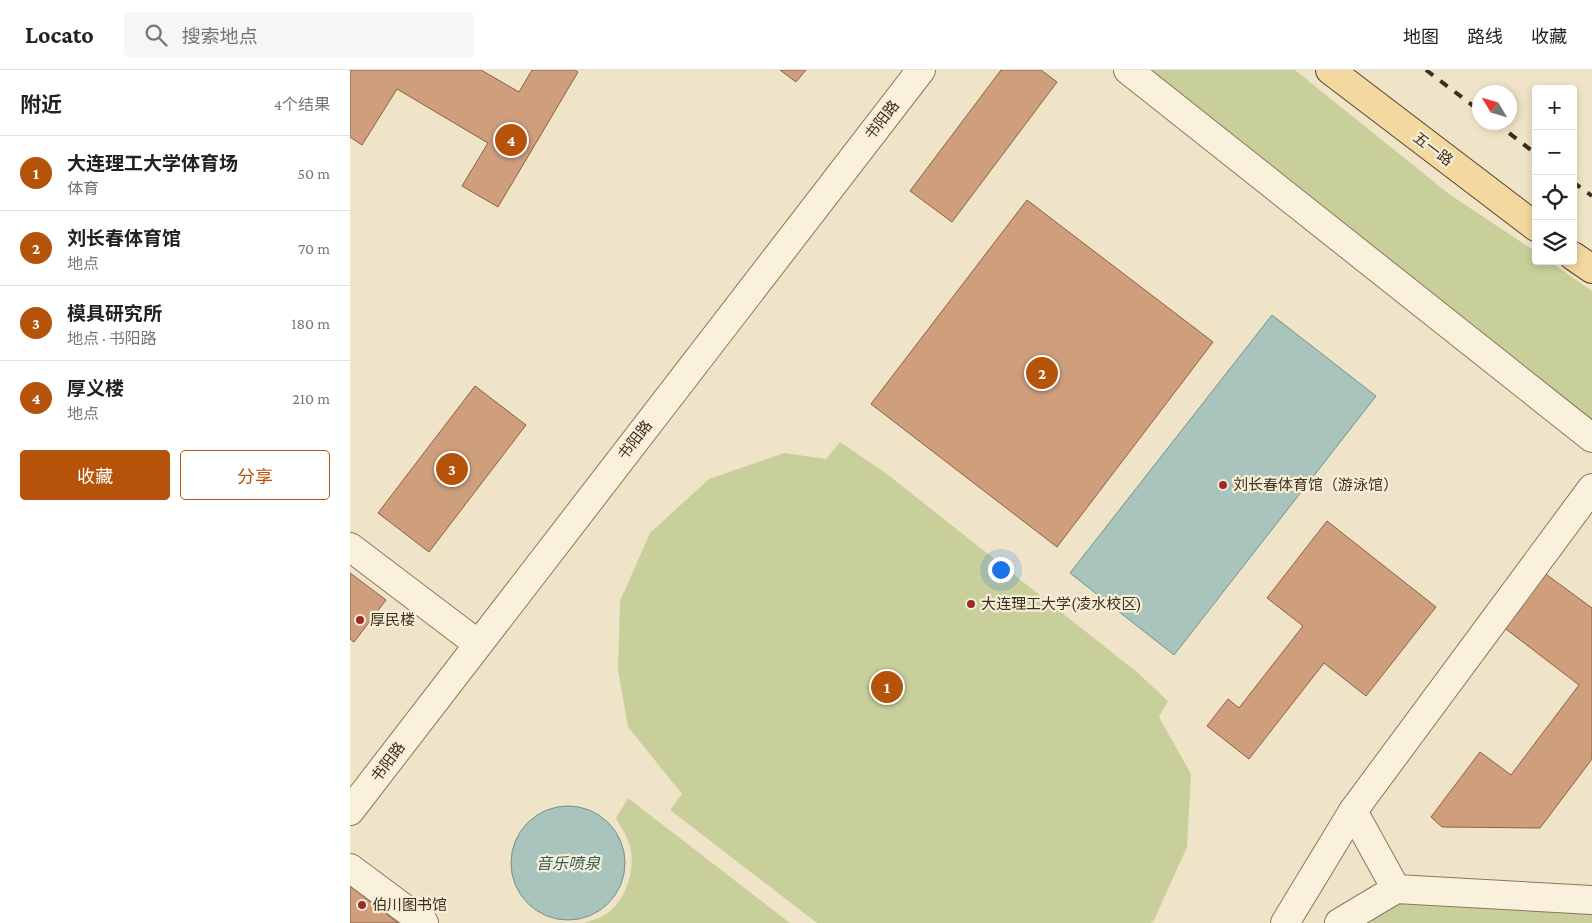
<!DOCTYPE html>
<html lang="zh">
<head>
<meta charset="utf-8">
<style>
  :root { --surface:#fff; --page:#f6f6f6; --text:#222; --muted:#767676; --line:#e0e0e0; --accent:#b45309 }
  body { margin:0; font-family:"Crimson Pro","Noto Sans SC",serif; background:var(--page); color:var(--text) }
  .controls { position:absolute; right:15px; top:15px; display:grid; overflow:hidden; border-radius:5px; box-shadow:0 2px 8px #0003 }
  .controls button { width:45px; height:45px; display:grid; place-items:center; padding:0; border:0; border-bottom:1px solid var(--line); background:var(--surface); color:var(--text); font:25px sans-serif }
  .compass { position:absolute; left:1122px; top:15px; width:45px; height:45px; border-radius:50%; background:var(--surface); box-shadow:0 2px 8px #0003; rotate:308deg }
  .you { position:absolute; left:650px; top:499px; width:18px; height:18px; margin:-12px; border:4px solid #fff; border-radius:50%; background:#1a73e8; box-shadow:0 0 0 8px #1a73e833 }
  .badge { display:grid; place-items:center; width:32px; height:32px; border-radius:50%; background:var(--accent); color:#fff; font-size:16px; font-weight:700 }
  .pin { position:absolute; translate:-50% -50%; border:2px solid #fff; box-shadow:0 1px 5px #0006 }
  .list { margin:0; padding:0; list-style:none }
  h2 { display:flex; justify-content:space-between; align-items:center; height:65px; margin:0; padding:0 20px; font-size:21px }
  h2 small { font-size:16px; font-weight:400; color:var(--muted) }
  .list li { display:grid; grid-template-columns:32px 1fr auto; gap:15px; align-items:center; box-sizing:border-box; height:75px; padding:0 20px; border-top:1px solid var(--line) }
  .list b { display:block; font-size:19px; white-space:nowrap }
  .list p { margin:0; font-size:16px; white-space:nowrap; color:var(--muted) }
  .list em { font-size:16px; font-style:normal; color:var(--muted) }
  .actions { display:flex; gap:10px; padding:15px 20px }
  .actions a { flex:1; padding:11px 0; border:1px solid var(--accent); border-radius:5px; text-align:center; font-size:18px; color:var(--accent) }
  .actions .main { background:var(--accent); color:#fff }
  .icon { flex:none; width:28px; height:28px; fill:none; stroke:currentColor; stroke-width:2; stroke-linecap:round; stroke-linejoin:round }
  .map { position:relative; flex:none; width:1242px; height:853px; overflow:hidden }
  header { display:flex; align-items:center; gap:30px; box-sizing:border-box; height:70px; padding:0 25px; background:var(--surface); border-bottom:1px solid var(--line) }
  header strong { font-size:24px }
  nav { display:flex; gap:28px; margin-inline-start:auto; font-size:18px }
  .search { width:350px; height:45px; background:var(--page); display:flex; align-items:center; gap:12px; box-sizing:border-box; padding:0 18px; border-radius:5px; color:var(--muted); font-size:19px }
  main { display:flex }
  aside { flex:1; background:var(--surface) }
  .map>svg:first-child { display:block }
  .green { fill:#c9cf9b }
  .water { fill:#a9c4bc; stroke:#6f938a }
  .building { fill:#cf9f7d; stroke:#8d5f41 }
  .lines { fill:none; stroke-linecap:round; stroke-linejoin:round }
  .minor-casing { stroke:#8d765c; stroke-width:30 }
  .major-casing { stroke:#5b4430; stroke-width:30 }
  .minor { stroke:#faf1dc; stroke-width:28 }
  .major { stroke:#f3d9a0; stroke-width:28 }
  .rail { stroke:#3d2e20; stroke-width:4; stroke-dasharray:9 9; stroke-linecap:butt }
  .poi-dot { fill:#9e2a2b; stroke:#f7eed8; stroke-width:2 }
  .labels { text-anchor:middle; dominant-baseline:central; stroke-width:4.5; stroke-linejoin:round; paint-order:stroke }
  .street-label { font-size:15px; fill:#3d2e20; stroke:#f7eed8 }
  .poi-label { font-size:15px; fill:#3d2e20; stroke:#f7eed8; text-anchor:start }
  .water-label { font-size:16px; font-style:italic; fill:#2f5d5a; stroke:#f7eed8 }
</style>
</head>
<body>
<header>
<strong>Locato</strong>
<div class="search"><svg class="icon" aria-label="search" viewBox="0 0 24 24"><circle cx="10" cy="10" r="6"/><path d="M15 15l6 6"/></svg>搜索地点</div>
<nav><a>地图</a><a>路线</a><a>收藏</a></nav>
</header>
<main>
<aside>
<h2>附近<small>4个结果</small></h2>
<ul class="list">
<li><span class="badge">1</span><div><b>大连理工大学体育场</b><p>体育</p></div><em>50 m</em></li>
<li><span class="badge">2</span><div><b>刘长春体育馆</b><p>地点</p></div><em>70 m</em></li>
<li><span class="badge">3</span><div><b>模具研究所</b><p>地点 · 书阳路</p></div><em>180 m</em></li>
<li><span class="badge">4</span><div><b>厚义楼</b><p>地点</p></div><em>210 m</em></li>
</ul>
<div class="actions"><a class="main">收藏</a><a>分享</a></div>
</aside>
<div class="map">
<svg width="1242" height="853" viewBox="0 0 1242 853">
  <rect width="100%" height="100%" fill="#f0e4c8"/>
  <g class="green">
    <path d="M797,0H945L1099,124L1186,182V191H1199L1242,221V354Z"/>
    <path d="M490,372L537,404L788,603L818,631L809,647L841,704L837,777L804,850L801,853H467L320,740L332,724L278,657L268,600L270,531L300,463L359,409L434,383L476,389Z"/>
    <path d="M278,728L440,853H234C241,851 250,848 256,844C276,831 286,799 280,777C277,766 271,757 266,748Z"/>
    <path d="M1046,819L1242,833V853H989Z"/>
  </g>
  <g class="water">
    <path d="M922,245L1026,326L824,585L720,503Z"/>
    <circle cx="218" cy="793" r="57"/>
  </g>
  <g class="building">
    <path d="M0,0H131L169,22L182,0H225L228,2L148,137L112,116L138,73L47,19L12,75L0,67Z"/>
    <path d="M430,0H456L446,12Z"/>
    <path d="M651,0H691L707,12L602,152L560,121Z"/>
    <path d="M677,130L863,272L707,477L521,334Z"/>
    <path d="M125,316L176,355L79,482L28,443Z"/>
    <path d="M977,451L1086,537L1016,626L974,593L899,689L857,656L878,629L889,638L953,556L917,528Z"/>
    <path d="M1193,502L1242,538V689L1190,758L1092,757L1081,747L1130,682L1161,705L1229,615L1152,556Z"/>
    <path d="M0,503L36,530L4,572L0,569Z"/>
    <path d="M0,816L48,853H0Z"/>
  </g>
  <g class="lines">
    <defs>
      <g id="minor">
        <path d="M778,0L1242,368"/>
        <path d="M0,477L128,574"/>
        <path d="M0,741L571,0"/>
        <path d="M0,798L74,853"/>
        <path d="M1046,819L1003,741L1242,418"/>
        <path d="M935,853L1003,741"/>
        <path d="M989,853L1046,819L1242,830"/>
      </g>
      <g id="major">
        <path d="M980,0L1186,157"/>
        <path d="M1223,186L1242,199"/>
      </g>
    </defs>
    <use href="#minor" class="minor-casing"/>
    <use href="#major" class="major-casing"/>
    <use href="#minor" class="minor"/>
    <use href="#major" class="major"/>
    <g class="rail">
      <path d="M1076,0L1130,41"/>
      <path d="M1145,52L1186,84"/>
      <path d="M1223,112L1242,126"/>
    </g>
  </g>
  <g class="poi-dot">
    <circle cx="873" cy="415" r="5"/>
    <circle cx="621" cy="534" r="5"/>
    <circle cx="10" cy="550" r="5"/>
    <circle cx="12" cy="835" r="5"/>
  </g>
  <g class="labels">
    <g class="street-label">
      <text transform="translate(532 50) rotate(-52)">书阳路</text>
      <text transform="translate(1083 79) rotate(37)">五一路</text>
      <text transform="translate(285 370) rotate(-52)">书阳路</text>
      <text transform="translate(38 692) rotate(-53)">书阳路</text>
    </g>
    <g class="poi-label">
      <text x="883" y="415">刘长春体育馆（游泳馆）</text>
      <text x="631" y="534">大连理工大学(凌水校区)</text>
      <text x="20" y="550">厚民楼</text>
      <text x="22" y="835">伯川图书馆</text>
    </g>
    <g class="water-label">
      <text x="218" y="793">音乐喷泉</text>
    </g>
  </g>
</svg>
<div class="controls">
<button>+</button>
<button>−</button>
<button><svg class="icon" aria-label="locate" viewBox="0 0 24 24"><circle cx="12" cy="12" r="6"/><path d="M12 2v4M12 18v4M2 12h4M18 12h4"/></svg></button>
<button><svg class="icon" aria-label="layers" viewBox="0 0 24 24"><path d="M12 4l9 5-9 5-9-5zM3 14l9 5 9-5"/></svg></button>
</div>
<svg class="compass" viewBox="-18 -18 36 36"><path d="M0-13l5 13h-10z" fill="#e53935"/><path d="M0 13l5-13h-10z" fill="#767676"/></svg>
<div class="you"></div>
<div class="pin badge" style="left:537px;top:617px">1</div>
<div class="pin badge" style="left:692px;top:303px">2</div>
<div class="pin badge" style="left:102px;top:399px">3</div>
<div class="pin badge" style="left:161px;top:70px">4</div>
</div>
</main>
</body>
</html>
